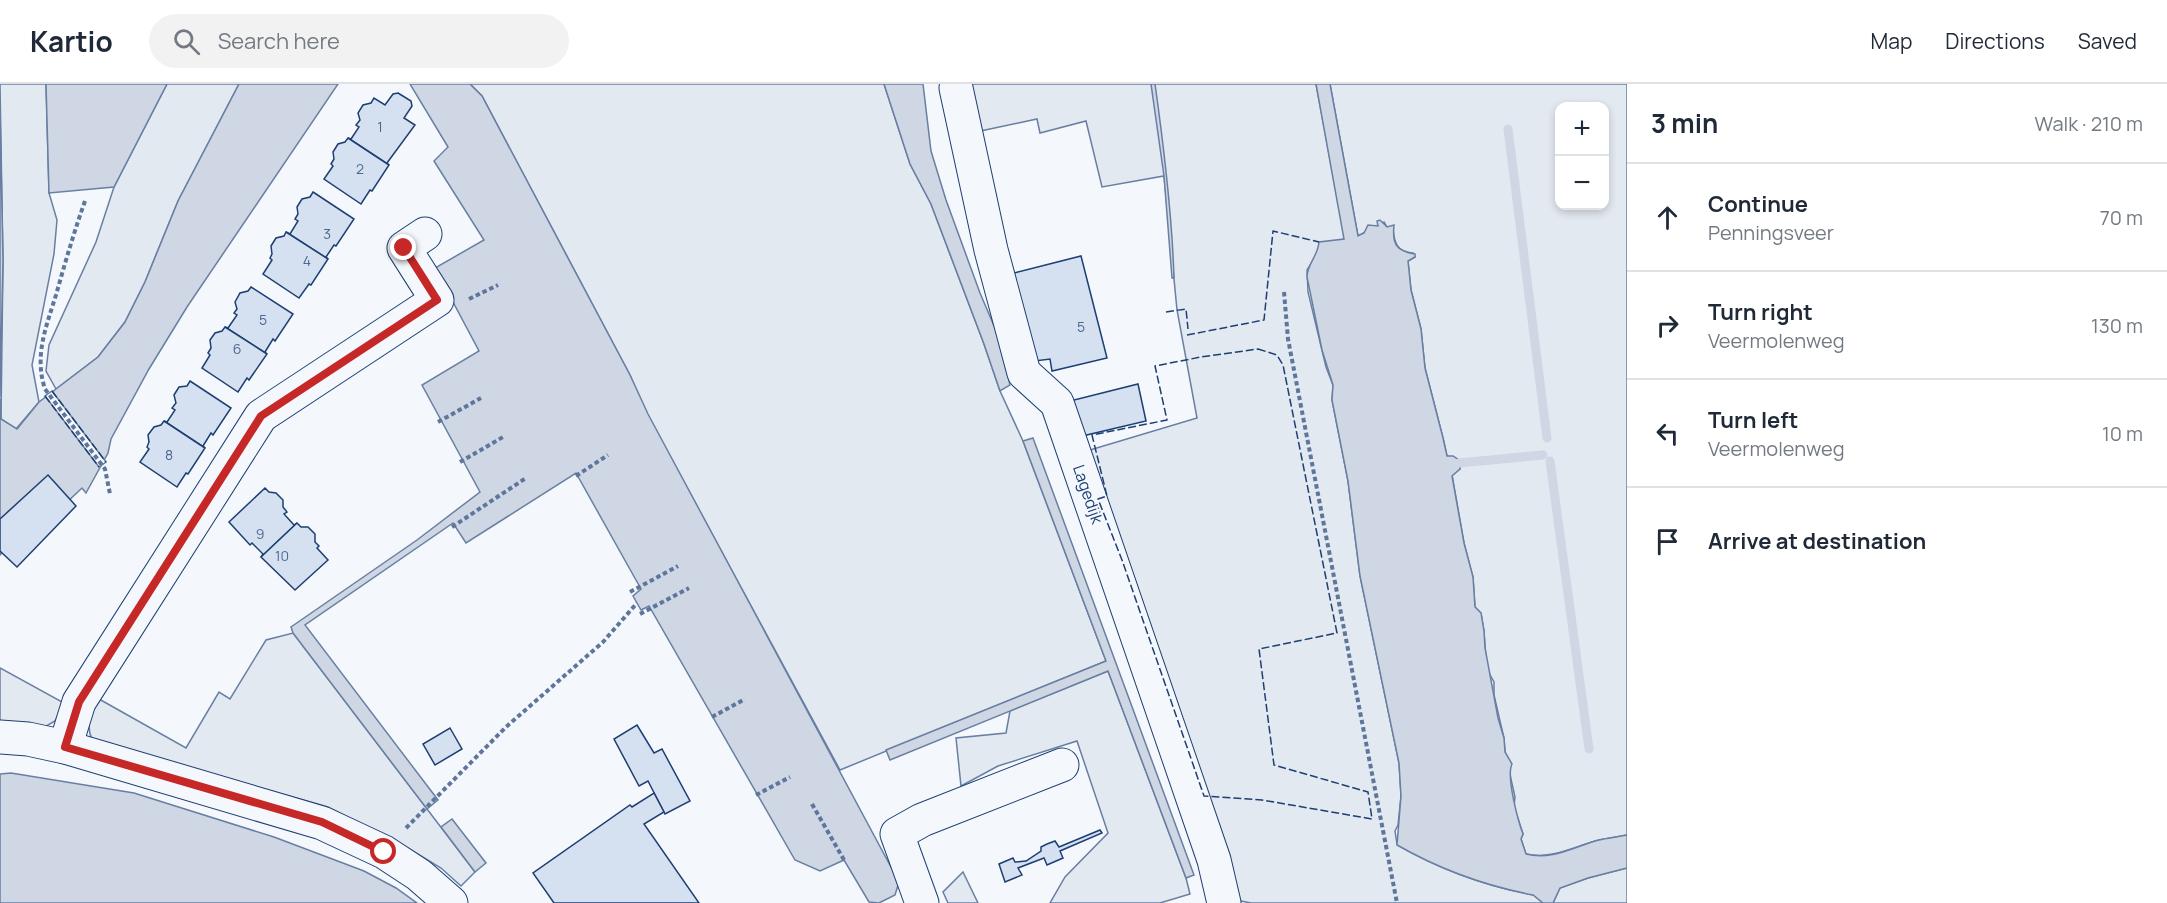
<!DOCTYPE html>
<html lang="en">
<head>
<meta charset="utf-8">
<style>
  :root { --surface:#fff; --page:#f2f2f3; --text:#1f2937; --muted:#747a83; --line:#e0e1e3 }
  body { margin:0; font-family:Manrope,sans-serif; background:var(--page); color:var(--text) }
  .controls { position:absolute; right:18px; top:18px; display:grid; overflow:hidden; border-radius:12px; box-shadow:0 3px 9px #0003 }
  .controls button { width:54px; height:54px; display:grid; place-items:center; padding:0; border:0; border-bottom:2px solid var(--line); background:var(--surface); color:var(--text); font:30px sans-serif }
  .stop { position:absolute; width:18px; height:18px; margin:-14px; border:4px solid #c62828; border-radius:50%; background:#fff }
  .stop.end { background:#c62828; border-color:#fff; box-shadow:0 2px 6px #0008 }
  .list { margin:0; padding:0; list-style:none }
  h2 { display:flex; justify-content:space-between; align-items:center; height:78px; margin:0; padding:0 24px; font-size:26px }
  h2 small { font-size:20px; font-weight:400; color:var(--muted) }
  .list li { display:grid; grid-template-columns:39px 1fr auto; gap:18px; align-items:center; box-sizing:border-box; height:108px; padding:0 24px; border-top:2px solid var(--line) }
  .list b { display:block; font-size:22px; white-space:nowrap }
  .list p { margin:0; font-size:20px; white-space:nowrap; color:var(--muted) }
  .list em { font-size:20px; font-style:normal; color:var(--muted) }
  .icon { flex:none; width:33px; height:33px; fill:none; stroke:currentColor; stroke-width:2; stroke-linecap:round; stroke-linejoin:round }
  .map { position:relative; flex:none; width:1627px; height:819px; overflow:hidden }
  header { display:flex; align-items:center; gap:36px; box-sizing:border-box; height:84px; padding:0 30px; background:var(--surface); border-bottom:2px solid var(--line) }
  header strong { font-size:28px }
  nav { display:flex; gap:33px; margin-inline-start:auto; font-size:21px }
  .search { width:420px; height:54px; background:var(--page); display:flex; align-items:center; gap:15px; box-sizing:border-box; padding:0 21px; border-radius:33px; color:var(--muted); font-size:22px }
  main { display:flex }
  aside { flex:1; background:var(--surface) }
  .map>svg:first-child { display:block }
  .green { fill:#e3e9f0; stroke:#687fa3; stroke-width:1.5; fill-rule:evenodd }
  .water { fill:#cfd7e4; stroke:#687fa3; stroke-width:1.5 }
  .pier { fill:#f4f7fb; stroke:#687fa3; stroke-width:1.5 }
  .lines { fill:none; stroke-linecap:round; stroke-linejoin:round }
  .stream { stroke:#cfd7e4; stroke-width:9 }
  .building { fill:#d5e0f0; stroke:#1d3f73; stroke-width:1.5 }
  .minor-casing { stroke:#1d3f73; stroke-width:35 }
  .path { stroke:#5e769c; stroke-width:4; stroke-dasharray:4.5 3; stroke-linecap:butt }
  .minor { stroke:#f4f7fb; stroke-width:33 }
  .fence { stroke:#1d3f73; stroke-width:1.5; stroke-dasharray:8 3; stroke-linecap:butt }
  .route { stroke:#c62828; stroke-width:8 }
  .labels { text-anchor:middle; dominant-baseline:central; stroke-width:4.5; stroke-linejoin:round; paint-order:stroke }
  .number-label { font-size:14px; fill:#4b6792 }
  .street-label { font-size:16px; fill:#1d3f73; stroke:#f4f7fb }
</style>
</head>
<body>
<header>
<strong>Kartio</strong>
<div class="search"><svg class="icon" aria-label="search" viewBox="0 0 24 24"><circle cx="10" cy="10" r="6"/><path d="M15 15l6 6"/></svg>Search here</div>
<nav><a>Map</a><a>Directions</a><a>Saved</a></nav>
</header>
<main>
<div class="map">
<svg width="1627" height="819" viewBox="0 0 1627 819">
  <rect width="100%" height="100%" fill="#f4f7fb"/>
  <g class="green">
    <path d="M0,0H46L49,109L57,136L54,170L32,281L39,318L16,345L1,335L3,177Z"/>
    <path d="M167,0H239L178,117L145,198L125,238L98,273L56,305L46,287L49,261L96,158L114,103Z"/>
    <path d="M470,0H884L910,80L931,120L984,260L1000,307L1023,357L1106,577L840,686L647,330L630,291L482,12Z"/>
    <path d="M963,0H1316L1345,155L1325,159L1319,163L1316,172L1307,186L1308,208L1326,283L1333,301L1332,316L1348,397L1360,492L1399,679L1401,712L1398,741L1395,747L1397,760C1439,785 1486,802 1534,811L1543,819H1251L1236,816L1080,369L1197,334L1177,226L1164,92L1102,103L1086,37L1040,49L1037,35L971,49Z"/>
    <path d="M1330,0H1627V751C1618,753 1608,754 1599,756C1575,762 1551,776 1526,770L1521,755L1523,750L1514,722L1515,713L1505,668L1504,654L1494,611V598L1489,589L1486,575L1484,547L1481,529L1475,523L1473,493L1464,459L1452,391L1460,385L1459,377L1447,372L1443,354L1425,284L1421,245L1411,206L1408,177L1415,173L1413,169C1397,169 1394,158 1393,144L1387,143L1384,138L1358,152ZM1560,22H1604V122H1560Z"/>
    <path d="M293,549L475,788L461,802L441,784L408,764L328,723L92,655C86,644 91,631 93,620L99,615L186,664L219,608L230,615L266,556Z"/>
    <path d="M0,584L64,619L55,637L43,644L0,638Z"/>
    <path d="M1108,587L1186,794L1190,810L1160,819H1050L1065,793L1108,749L1077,657L998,682L961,702L956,654L1006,649L1010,627Z"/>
    <path d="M1627,784V819H1553L1560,804L1588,794Z"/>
    <path d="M963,788L978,819H948L943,808Z"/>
  </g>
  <g class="water">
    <path d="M46,0H167L114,103L49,109Z"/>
    <path d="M239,0H338L187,223L149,285L111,355L108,369L86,409L82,404L12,470L4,466L0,471V314L1,335L17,345L39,318L98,273L125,238L145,198L178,117Z"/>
    <path d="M410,0H470L482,12L630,291L648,330L899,798L895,811L879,819L869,818L844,776L820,787L795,776L649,522L641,526L633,512L641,505L576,389L466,459L453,439L305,541L438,716L427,725L293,549L291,543L417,456L480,408L422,301L479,267L435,184L484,156L434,77L448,63Z"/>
    <path d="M884,0H923L931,67L946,116L980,209L1000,256L1010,301L1000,307L984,260L931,120L910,80Z"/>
    <path d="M1151,0H1155C1164,64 1172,129 1174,194H1172L1164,92Z"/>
    <path d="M1316,0H1330L1358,152L1364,149L1368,141L1378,142L1377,137L1380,136L1387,143L1394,141C1392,160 1396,167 1415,170V173L1408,177L1411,206L1421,245L1425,284L1443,354L1447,372H1453L1459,376L1460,385L1452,392L1464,459L1473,493L1475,523L1481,529L1484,547L1485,564L1498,634L1504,654L1505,668L1512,680C1506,692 1518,737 1523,750L1521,755L1526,770C1552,777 1575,762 1599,756C1608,754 1618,753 1627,751V784L1588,794L1560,804L1553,819H1543L1533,811C1486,802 1439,785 1397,761L1401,712L1399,679L1360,492L1348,397L1332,316L1333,301L1322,266L1307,193C1307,180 1318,172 1319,158L1344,155Z"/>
    <path d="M0,27L3,177L0,313Z"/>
    <path d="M1033,354L1194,791L1186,794L1108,587L890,676L886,666L1106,577L1023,357Z"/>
    <path d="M11,689L134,709L274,753L364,787L396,804L417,819H0V690Z"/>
    <path d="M452,735L486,779L475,788L441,743Z"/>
  </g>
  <path class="pier" d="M52,307L106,378L99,383L45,312Z"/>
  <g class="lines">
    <g class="stream">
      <path d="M1508,45L1547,354"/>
      <path d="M1550,377L1589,665"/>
      <path d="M1459,379L1543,371"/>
    </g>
  </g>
  <g class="building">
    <path d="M398,9L411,17L412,22L404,34L415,41L387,79L389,81L348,54L351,55L359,43L356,41L360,36L358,29L363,21L371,19L374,14L385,21L393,10Z"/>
    <path d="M348,54L389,81L372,107L370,106L361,120L324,95L333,82L331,80L334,75L333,68L338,60L345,58Z"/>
    <path d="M313,108L354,135L336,162L334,161L326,173L328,175L286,148L290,150L298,137L295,135L298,130L297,123L302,115L310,113Z"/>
    <path d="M286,148L328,175L311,201L309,200L299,214L263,190L272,176L270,174L272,170L271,162L276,154L284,152Z"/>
    <path d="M1081,172L1107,274L1052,287L1050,275L1027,278L1006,191Z"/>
    <path d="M251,203L293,230L275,257L273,255L265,268L267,270L225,243L228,244L237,231L234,229L237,225L235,218L240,209L248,207Z"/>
    <path d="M225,243L267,270L249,296L247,294L238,308L202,284L210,271L208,269L211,264L210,256L215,249L222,247Z"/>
    <path d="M190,297L231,324L213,351L211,349L203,362L205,364L164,337L167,338L175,326L172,324L176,319L174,311L179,303L187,302Z"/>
    <path d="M1138,300L1146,337L1078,353L1070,317Z"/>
    <path d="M164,337L205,364L188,390L186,389L177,403L140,378L149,365L147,363L149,358L148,351L154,343L161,341Z"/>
    <path d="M48,391L76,422L17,483L0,467V435Z"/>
    <path d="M265,404L269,408L276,409L283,416V423L287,428L284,430L294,441L297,439L261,473L263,470L252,459L250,461L229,438Z"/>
    <path d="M297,439L301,443H308L315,450V458L319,462L317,464L328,476L295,506L261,473Z"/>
    <path d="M637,641L654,669L662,665L690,717L665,730L648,697L639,702L614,655Z"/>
    <path d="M450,644L462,665L435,681L423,660Z"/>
    <path d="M654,709L664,728L644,740L699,819H554L533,789L630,721L632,723Z"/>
    <path d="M1100,746L1102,749L1060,767L1063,774L1047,781L1044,774L1018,784L1022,791L1005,798L999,780L1013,774L1015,778L1026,777L1041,767V763L1047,760L1055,757L1059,763Z"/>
  </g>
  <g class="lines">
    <defs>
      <g id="minor">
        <path id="s1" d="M956,4L991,166L1024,289L1057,319L1214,776L1224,819"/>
        <path d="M0,653L28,655L65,663L322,739L384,768L419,791L451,819"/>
        <path d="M65,663L79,618L261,332L437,216L404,164L425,150"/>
        <path d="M922,819L897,750L922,736L1062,681"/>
      </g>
    </defs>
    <use href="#minor" class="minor-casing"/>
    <g class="path">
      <path d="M85,117C74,148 65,179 56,211C46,243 34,272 45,305L105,385L110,410"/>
      <path d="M1284,208L1288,255L1397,819"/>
      <path d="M469,215L498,201"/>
      <path d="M438,338L481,314"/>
      <path d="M460,378L503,353"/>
      <path d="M576,392L608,371"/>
      <path d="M452,443L526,394"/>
      <path d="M630,508L678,482"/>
      <path d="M640,530L689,504"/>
      <path d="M712,633L745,615"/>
      <path d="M756,711L790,693"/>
      <path d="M812,720L844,776"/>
      <path d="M406,744L506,643L603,558L637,519"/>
    </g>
    <use href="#minor" class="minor"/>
    <g class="fence">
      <path d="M1166,228L1186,225L1188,245"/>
      <path d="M1187,251L1264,236L1273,147L1319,158"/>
      <path d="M1258,265L1277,271L1283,281L1337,549L1259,565L1274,681L1368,708L1372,735L1262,716L1204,712L1122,476L1098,415L1107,412L1092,351L1167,336L1155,282L1201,273Z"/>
      <path d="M52,307L106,378"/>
      <path d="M45,312L99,383"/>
    </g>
  </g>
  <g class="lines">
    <path class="route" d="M384,768L322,738L65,663L79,618L261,332L437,216L404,164"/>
  </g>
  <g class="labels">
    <g class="number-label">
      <text x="380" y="42">1</text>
      <text x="360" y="84">2</text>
      <text x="327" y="149">3</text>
      <text x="307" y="176">4</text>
      <text x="263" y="235">5</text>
      <text x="1081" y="242">5</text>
      <text x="237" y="264">6</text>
      <text x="169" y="370">8</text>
      <text x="260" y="449">9</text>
      <text x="282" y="471">10</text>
    </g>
    <g class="street-label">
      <text stroke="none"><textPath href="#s1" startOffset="434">Lagedijk</textPath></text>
    </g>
  </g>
</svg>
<div class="controls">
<button>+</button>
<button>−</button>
</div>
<div class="stop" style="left:384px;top:768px"></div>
<div class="stop end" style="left:404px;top:164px"></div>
</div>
<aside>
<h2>3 min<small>Walk · 210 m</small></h2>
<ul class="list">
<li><svg class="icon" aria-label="ahead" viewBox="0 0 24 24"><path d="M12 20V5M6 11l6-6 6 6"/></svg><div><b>Continue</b><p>Penningsveer</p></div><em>70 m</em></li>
<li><svg class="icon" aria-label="right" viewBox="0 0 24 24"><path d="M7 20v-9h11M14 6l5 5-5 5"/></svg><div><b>Turn right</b><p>Veermolenweg</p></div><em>130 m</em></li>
<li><svg class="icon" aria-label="left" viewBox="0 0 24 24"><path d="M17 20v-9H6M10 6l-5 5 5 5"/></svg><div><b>Turn left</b><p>Veermolenweg</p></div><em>10 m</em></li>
<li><svg class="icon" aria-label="arrive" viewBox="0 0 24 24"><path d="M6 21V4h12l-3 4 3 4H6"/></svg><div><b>Arrive at destination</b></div></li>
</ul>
</aside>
</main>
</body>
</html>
